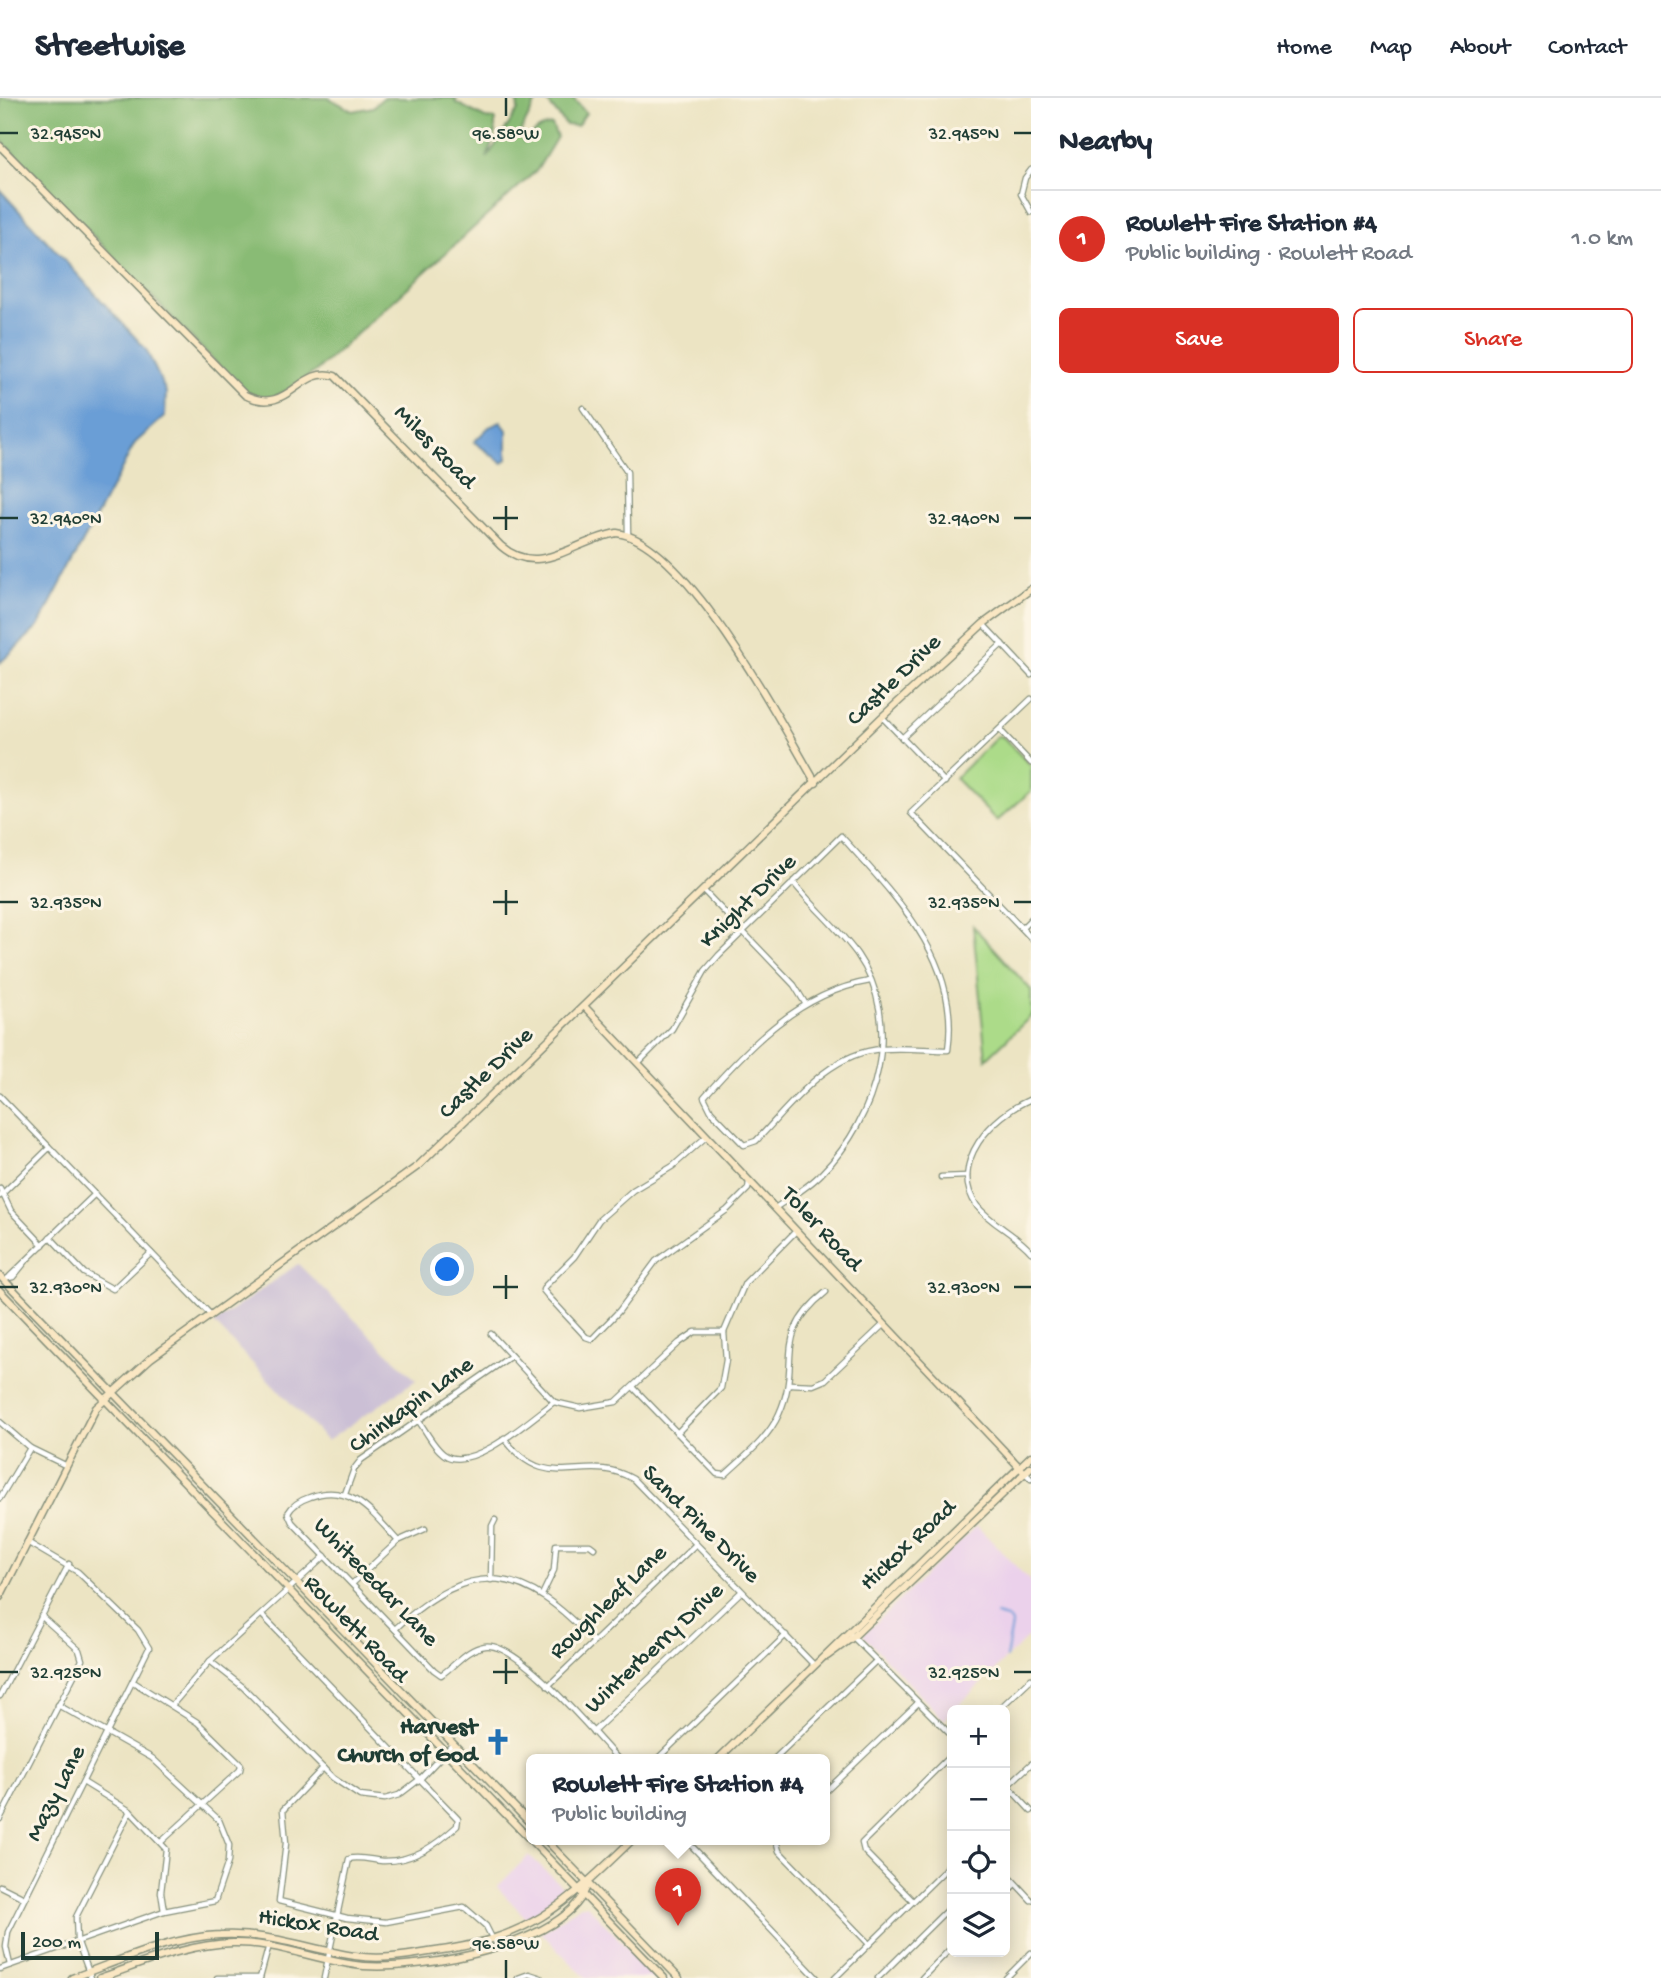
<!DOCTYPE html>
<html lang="en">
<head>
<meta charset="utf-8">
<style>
  :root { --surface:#fff; --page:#f6f6f7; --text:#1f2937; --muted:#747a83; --line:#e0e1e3; --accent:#d93025 }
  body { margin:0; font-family:"Gochi Hand",sans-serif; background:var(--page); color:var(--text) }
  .controls { position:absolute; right:21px; bottom:21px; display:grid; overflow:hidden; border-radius:10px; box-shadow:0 4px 18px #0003 }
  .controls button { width:63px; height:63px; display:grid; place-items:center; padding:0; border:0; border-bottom:2px solid var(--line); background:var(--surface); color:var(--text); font:35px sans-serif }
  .scale { position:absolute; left:21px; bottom:18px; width:138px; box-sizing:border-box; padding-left:7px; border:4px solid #1f3d34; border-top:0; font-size:19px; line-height:24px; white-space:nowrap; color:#1f3d34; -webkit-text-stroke:5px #fcf5e5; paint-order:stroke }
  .you { position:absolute; left:448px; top:1172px; width:24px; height:24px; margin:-18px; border:5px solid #fff; border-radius:50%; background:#1a73e8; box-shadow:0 0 0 10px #1a73e833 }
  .badge { display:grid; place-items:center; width:46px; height:46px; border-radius:50%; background:var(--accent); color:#fff; font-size:23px; font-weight:700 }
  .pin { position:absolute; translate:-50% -58px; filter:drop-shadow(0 2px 4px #0008) }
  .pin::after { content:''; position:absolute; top:37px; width:24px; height:21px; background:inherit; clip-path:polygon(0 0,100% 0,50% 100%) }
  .popup { position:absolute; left:526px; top:1656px; width:304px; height:91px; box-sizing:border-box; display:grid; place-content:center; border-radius:10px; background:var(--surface); filter:drop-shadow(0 2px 5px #0005); font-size:23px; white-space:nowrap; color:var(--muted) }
  .popup b { font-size:26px; color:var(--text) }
  .popup::after { content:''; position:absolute; left:50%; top:100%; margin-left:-14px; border:14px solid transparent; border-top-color:var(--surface) }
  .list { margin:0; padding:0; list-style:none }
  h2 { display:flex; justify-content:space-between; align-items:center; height:91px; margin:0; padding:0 28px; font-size:30px }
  h2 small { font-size:23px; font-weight:400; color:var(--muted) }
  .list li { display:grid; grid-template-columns:46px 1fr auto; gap:21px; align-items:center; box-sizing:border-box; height:98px; padding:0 28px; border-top:2px solid var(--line) }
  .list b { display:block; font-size:26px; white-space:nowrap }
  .list p { margin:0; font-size:23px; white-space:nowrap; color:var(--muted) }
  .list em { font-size:23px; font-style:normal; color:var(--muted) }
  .actions { display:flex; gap:14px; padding:21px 28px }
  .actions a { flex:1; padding:16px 0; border:2px solid var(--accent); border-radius:10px; text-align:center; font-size:24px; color:var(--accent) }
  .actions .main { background:var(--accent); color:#fff }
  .icon { flex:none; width:38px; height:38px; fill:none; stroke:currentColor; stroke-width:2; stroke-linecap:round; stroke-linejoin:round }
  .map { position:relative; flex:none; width:1031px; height:1880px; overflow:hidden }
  header { display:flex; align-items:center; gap:42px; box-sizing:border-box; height:98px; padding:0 35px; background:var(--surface); border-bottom:2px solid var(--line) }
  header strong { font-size:33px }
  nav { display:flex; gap:38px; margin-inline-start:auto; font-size:24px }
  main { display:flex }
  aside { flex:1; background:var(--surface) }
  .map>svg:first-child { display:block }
  .built { fill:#ebd1eb }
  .industrial { fill:#cbbfd5 }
  .green { fill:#acdb89; stroke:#668c5e; stroke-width:2 }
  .forest { fill:#89bb75; stroke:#547c54; stroke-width:2 }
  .water { fill:#6a9ed6; stroke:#446e85; stroke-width:2 }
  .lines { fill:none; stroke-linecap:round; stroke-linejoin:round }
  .stream { stroke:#6a9ed6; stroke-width:2 }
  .street-casing { stroke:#86907c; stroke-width:7 }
  .secondary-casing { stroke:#86907c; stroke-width:9 }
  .street { stroke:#fff; stroke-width:4.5 }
  .secondary { stroke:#fae7c3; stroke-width:6 }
  .ticks { fill:none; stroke:#1f3d34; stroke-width:2.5 }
  .labels { text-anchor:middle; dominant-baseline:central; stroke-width:6; stroke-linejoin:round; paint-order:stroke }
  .street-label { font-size:24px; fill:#1f3d34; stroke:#fcf5e5 }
  .poi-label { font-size:24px; font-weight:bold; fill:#1f3d34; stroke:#fcf5e5; text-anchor:end }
  .ticks-label { font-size:18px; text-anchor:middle; fill:#1f3d34; stroke:#fcf5e5; stroke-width:6; stroke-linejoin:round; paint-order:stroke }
</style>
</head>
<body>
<header>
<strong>Streetwise</strong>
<nav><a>Home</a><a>Map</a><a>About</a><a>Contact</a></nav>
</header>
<main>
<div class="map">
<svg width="1031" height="1880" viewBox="0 0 1031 1880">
  <rect width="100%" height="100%" fill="#fcf5e5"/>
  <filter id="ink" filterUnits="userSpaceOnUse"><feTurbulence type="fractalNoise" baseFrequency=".0143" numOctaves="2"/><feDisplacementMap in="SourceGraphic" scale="14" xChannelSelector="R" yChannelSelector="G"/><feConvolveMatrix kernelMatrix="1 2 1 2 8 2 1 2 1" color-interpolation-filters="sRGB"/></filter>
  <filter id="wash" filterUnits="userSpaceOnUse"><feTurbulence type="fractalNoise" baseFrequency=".00686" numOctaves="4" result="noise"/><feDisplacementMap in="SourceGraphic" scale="28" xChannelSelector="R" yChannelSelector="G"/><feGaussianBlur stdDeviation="1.57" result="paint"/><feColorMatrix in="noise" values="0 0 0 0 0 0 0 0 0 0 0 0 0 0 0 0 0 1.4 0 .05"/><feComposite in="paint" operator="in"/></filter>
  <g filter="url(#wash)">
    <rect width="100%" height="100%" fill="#ece4c3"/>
    <g class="built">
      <path d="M977,1428L1031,1484V1536L944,1622L863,1537Z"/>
      <path d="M529,1757L565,1791L528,1822L497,1789Z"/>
      <path d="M581,1807H587L656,1880H586L541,1835Z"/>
    </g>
    <path class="industrial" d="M298,1166L416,1282L327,1343L214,1225Z"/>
    <g class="green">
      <path d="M998,638L1003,639L1031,668V693L997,723L955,680Z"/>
      <path d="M973,828L1031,892V918L986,961Z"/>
    </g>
    <g class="forest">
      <path d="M0,0H329L353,13L373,9L383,0H457L455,4L485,20L495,21V35L487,60L518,12L517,1L534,0L537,2L520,35L524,44C534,35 537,29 552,27L557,39L537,72L315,274C286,292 271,313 238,288L0,41Z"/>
      <path d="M544,0H573L586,15L577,28L566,27Z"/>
    </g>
    <g class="water">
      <path d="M0,92L146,251L166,294L165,318L135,345L38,529L0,565Z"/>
      <path d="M501,324L507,332V361L503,365L474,344L489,329Z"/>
    </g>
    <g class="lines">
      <path class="stream" d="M996,1517L1007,1520L1012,1527L1006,1560"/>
    </g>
  </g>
  <g filter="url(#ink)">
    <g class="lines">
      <defs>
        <g id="street">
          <path d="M1031,72L1025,80L1021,96L1031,114"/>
          <path d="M583,310L627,374L628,437"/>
          <path d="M983,526L1031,577"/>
          <path d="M1031,601L911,715L1031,840"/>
          <path d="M882,619L945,684"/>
          <path d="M1000,632L1031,665"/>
          <path d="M902,640L1002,546"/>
          <path d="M704,793L794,887L805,905"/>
          <path d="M1022,830L1031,821"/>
          <path d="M638,965L672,931L705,873L719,857L841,738C895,798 961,862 948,952C927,952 904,949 883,951C828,954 791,1007 756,1043L744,1047L711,1013L704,999C750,947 799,895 870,883"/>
          <path d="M0,998L211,1217"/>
          <path d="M1031,1001C993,1017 947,1065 977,1108C991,1126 1016,1136 1031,1154"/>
          <path d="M707,1038L673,1068L633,1092L599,1122L574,1159L545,1188L543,1192L548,1198L586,1239L592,1241L619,1213L656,1163L727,1112L748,1091L749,1084"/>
          <path d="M941,1079L967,1078"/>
          <path d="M0,1090L11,1113L43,1147"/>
          <path d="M0,1098L49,1050"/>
          <path d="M775,1110C791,1099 809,1089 822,1075C877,1020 905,925 857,856C838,830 813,809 793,784"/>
          <path d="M50,1139L84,1175L113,1191L151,1155"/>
          <path d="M10,1178L95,1096"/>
          <path d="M8,1180L13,1179L26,1163"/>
          <path d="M491,1236L554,1304L580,1310L616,1304L679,1245L695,1234H724"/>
          <path d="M790,1286L813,1287L825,1282L884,1226"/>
          <path d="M634,1290L717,1376L725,1377C744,1359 768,1341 779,1316C803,1263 770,1239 826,1194"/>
          <path d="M418,1322C426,1333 434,1350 445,1357C472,1375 533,1319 554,1304"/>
          <path d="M0,1324L30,1350L67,1368"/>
          <path d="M677,1335L721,1290L726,1262L724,1234L745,1185L796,1133"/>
          <path d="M504,1340C548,1400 584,1352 633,1381L814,1567"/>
          <path d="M1025,1375L1031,1381"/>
          <path d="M345,1396L354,1371L361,1362L511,1258"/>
          <path d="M0,1400L30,1350"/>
          <path d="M398,1443C374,1417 351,1383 310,1399C301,1402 293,1406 288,1415L292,1424L434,1572L441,1577C456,1567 466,1551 485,1548C518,1543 595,1637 619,1662"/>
          <path d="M491,1482L492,1428L495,1422"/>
          <path d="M353,1485L398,1443L425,1431"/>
          <path d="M543,1495L554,1472L556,1447H590L594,1450"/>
          <path d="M263,1518L458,1721L457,1728C436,1747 413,1764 382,1763C371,1762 359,1758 349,1761L324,1880"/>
          <path d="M395,1531C474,1458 524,1468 594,1544"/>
          <path d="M851,1537L952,1638"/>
          <path d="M210,1563L243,1589L333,1680L360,1698L385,1701L399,1697L420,1681L453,1646"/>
          <path d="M135,1585L197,1624L241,1667L240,1672L161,1744"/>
          <path d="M548,1588L695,1447"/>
          <path d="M0,1598L69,1466"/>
          <path d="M173,1606L210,1563L325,1458"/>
          <path d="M998,1612L1031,1581"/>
          <path d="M593,1634L741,1494"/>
          <path d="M656,1662L786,1537"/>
          <path d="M773,1662L876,1563"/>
          <path d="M323,1670L283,1712L286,1745L279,1803L347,1820L386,1824L464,1809L486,1828L493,1842"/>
          <path d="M83,1684L130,1713L166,1751L161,1794L164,1813"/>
          <path d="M1005,1685L1031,1713"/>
          <path d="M1005,1690L1031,1666"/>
          <path d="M825,1694L917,1606"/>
          <path d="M0,1721L82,1562L79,1552L41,1518"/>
          <path d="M686,1742L817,1880"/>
          <path d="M776,1742L779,1753L869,1846"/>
          <path d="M1005,1774L1031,1802"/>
          <path d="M0,1788L24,1800"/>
          <path d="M1005,1796L1015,1786"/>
          <path d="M913,1803L864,1753L862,1745L952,1656"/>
          <path d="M10,1867L6,1849L8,1834L149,1550L138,1532L78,1474L27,1444"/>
          <path d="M0,1871L164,1813L215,1803L228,1764L229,1747L219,1722L152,1660L58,1607"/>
          <path d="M91,1880L77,1842L76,1819L130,1713"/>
          <path d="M217,1880H260"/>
          <path d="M260,1880L269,1847"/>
          <path d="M518,1880L529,1876L541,1880"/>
          <path d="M835,1880L942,1775L952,1761"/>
          <path d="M878,1880L952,1807"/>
          <path d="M922,1880L952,1849"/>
          <path d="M1006,1880L1031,1855"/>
        </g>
        <g id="secondary">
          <path d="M0,48L245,297C289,319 299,267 335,278L501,448C539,481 575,442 617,435C687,444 781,626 816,685"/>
          <path d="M584,908L1025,1375"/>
          <path d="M0,1178L531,1726"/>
          <path d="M0,1193L664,1880"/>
          <path d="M0,1499L96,1310L151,1260L418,1068L882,619L983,526L1031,491"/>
          <path d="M827,1558L853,1539L1031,1369"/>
          <path d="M717,1662L1031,1358"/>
          <path d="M546,1742L679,1880"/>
          <path d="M72,1880C119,1863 170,1839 220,1837C267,1834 309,1851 355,1858C380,1862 405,1858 429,1854C529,1841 562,1810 632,1742"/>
          <path d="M100,1880C144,1865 187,1846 233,1845C278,1844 320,1864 364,1868C420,1872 570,1848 588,1785"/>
        </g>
      </defs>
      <use href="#street" class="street-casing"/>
      <use href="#secondary" class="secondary-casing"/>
      <use href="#street" class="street"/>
      <use href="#secondary" class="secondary"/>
    </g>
  </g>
  <path class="ticks" d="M506,0V18M0,35H18M1014,35H1031M506,408V432M0,420H18M493,420H518M1014,420H1031M506,792V817M0,804H18M493,804H518M1014,804H1031M506,1177V1201M0,1189H18M493,1189H518M1014,1189H1031M506,1561V1586M0,1574H18M493,1574H518M1014,1574H1031M506,1862V1880"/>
  <defs>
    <symbol id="church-bare" viewBox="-9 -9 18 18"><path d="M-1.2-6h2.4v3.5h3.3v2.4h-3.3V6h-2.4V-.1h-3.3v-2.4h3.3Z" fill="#1f6fb2" stroke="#fcf5e5" stroke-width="2.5" paint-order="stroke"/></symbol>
  </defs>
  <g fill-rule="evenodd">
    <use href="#church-bare" x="479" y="1625" width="38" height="38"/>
  </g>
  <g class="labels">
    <g class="street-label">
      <text transform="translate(434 350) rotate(46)">Miles Road</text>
      <text transform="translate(895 583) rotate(-44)">Castle Drive</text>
      <text transform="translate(749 804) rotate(-44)">Knight Drive</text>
      <text transform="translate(487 976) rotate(-44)">Castle Drive</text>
      <text transform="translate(821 1132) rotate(47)">Toler Road</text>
      <text transform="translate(412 1308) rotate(-36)">Chinkapin Lane</text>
      <text transform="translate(700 1427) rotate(45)">Sand Pine Drive</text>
      <text transform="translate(909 1448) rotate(-43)">Hickox Road</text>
      <text transform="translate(375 1485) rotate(46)">Whitecedar Lane</text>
      <text transform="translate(609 1505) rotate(-44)">Roughleaf Lane</text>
      <text transform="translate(355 1532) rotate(46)">Rowlett Road</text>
      <text transform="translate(655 1551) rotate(-43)">Winterberry Drive</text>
      <text transform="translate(57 1696) rotate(-63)">Mazy Lane</text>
      <text transform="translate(318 1829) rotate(9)">Hickox Road</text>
    </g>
    <g class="poi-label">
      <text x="477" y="1630">Harvest<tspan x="477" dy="28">Church of God</tspan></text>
    </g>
  </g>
  <g class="ticks-label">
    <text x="506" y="41">96.58°W</text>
    <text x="66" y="41">32.945°N</text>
    <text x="964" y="41">32.945°N</text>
    <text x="66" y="426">32.940°N</text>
    <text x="964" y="426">32.940°N</text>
    <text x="66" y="810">32.935°N</text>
    <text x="964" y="810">32.935°N</text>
    <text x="66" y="1195">32.930°N</text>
    <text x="964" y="1195">32.930°N</text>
    <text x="66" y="1580">32.925°N</text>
    <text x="964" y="1580">32.925°N</text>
    <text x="506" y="1851">96.58°W</text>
  </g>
</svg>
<div class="controls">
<button>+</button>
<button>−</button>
<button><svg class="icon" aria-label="locate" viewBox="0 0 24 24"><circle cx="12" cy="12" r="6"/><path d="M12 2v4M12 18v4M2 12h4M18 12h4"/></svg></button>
<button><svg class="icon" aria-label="layers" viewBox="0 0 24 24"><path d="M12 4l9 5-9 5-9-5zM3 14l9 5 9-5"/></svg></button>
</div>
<div class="scale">200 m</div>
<div class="you"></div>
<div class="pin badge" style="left:678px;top:1828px">1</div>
<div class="popup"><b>Rowlett Fire Station #4</b>Public building</div>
</div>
<aside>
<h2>Nearby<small></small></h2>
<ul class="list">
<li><span class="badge">1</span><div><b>Rowlett Fire Station #4</b><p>Public building · Rowlett Road</p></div><em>1.0 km</em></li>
</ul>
<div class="actions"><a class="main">Save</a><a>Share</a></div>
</aside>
</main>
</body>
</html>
